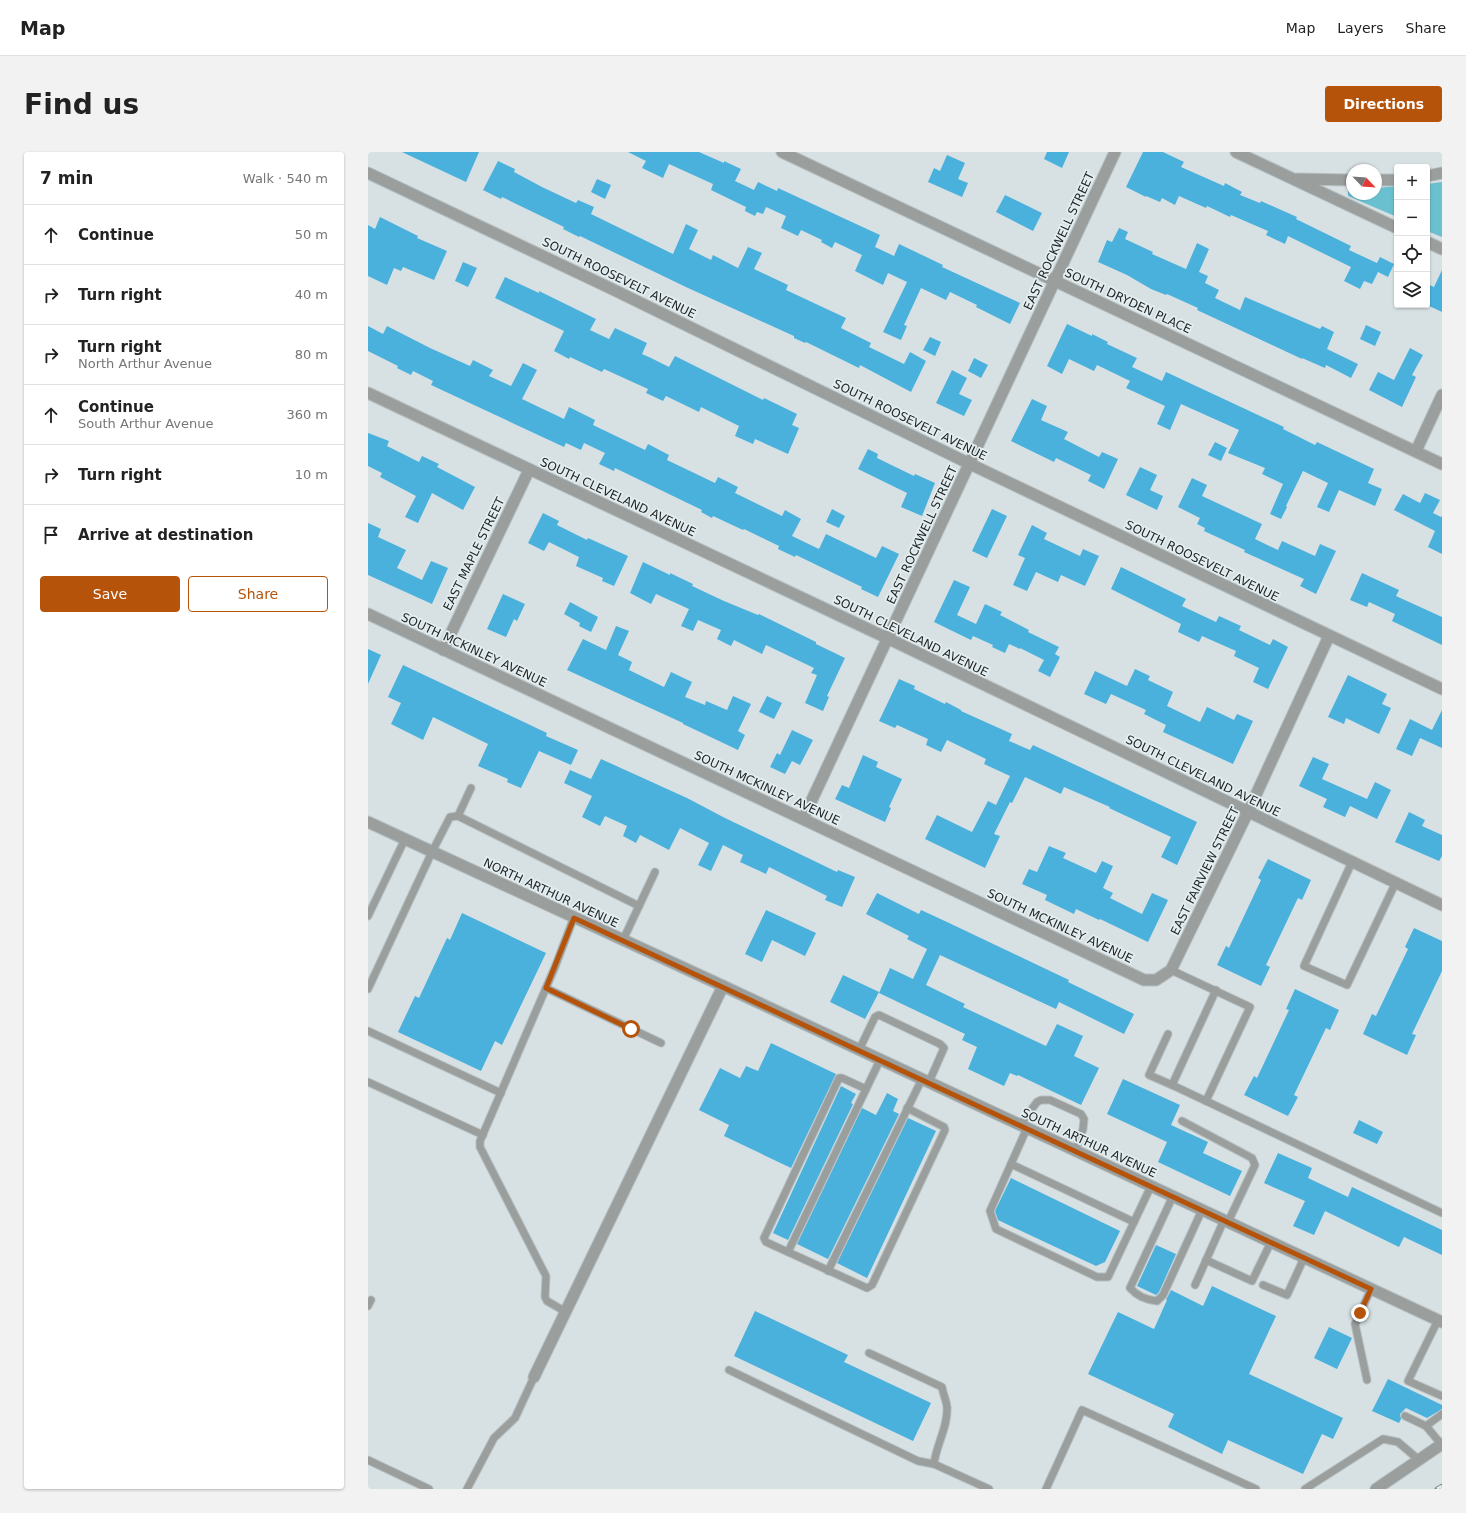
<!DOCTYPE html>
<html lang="en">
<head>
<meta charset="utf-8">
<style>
  :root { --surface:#fff; --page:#f2f2f2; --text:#222; --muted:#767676; --line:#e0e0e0; --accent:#b45309 }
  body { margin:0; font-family:"DejaVu Sans",sans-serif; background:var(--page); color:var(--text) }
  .controls { position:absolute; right:12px; top:12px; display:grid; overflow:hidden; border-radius:4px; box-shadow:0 1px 3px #0004 }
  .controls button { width:36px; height:36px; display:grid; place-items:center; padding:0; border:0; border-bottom:1px solid var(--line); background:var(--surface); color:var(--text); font:20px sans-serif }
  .compass { position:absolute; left:978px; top:12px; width:36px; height:36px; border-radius:50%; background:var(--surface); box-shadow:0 1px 3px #0004; rotate:115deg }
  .stop { position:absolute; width:12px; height:12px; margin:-9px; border:3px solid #b45309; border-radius:50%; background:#fff }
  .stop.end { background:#b45309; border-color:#fff; box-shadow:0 1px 4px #0008 }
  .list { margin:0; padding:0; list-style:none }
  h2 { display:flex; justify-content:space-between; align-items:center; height:52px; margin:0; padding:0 16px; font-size:17px }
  h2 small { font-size:13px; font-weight:400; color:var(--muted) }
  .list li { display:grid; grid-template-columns:26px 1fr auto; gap:12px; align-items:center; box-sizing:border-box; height:60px; padding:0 16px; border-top:1px solid var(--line) }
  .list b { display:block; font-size:15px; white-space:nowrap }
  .list p { margin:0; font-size:13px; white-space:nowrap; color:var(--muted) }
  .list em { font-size:13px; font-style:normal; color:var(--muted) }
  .actions { display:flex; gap:8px; padding:12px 16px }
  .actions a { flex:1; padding:9px 0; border:1px solid var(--accent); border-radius:4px; text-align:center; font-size:14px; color:var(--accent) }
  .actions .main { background:var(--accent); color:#fff }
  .icon { flex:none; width:22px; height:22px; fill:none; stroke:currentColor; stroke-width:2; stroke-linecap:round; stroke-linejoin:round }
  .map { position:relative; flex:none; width:1074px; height:1337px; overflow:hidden; border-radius:4px }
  header { display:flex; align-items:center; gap:24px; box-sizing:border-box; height:56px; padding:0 20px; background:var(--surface); border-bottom:1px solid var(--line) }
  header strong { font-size:19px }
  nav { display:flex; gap:22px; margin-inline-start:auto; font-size:14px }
  .intro { display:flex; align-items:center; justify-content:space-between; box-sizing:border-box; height:96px; padding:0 24px }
  h1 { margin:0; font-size:28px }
  .button { padding:10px 18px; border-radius:4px; background:var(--accent); color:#fff; font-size:14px; font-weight:700 }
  main { display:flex; gap:24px; padding:0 24px }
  aside { flex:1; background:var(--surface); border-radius:4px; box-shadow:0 1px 3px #0004 }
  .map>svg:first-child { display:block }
  .green { fill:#6ac0ce }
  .building { fill:#4ab1dd }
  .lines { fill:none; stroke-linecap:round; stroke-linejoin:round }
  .service-casing { stroke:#b6bfc1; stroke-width:9 }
  .minor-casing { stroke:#b6bfc1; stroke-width:13 }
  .tertiary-casing { stroke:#b6bfc1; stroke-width:13 }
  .service { stroke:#9a9e9d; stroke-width:7 }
  .minor { stroke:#9a9e9d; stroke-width:11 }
  .tertiary { stroke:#9a9e9d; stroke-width:11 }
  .rail-casing { stroke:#767c7e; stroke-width:4.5 }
  .rail { stroke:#e4eef0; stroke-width:3; stroke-dasharray:9; stroke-linecap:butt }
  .route { stroke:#b45309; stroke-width:5 }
  .labels { text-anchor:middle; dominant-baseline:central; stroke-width:3.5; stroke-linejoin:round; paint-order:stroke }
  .street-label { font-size:12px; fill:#1f2324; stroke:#e4eef0 }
</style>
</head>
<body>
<header>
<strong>Map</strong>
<nav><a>Map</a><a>Layers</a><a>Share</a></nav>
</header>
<div class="intro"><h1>Find us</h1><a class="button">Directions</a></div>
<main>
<aside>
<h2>7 min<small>Walk · 540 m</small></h2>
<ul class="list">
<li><svg class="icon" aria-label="ahead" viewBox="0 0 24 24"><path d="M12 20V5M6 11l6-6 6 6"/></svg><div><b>Continue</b></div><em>50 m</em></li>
<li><svg class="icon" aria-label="right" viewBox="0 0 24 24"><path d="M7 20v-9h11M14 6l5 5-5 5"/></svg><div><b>Turn right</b></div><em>40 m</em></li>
<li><svg class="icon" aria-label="right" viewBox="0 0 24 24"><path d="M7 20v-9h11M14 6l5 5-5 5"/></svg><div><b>Turn right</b><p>North Arthur Avenue</p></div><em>80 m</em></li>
<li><svg class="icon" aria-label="ahead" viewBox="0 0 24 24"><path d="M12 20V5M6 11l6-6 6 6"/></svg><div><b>Continue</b><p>South Arthur Avenue</p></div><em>360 m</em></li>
<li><svg class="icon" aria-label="right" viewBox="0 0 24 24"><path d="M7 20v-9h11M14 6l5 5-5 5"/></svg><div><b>Turn right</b></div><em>10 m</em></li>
<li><svg class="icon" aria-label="arrive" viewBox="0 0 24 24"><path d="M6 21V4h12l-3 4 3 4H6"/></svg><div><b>Arrive at destination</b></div></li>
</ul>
<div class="actions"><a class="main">Save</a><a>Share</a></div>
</aside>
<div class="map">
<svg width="1074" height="1337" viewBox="0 0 1074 1337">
  <rect width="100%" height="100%" fill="#d7e1e3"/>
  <g class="green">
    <path d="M1074,30V85L1059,79V32Z"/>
    <path d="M1029,34V65L980,44V39L984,38V42H1008V36Z"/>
  </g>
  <g class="building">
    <path d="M34,0H111L98,30Z"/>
    <path d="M260,0H331L356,11V9L373,17L367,29L386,38L390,30L409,39L410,36L512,83L507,95L526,104L531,92L575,113L574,115L652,151L642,172L608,155L609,153L582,140L578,148L553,136L536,173L539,174L533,188L515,180L539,130L520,121L515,133L487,119L494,103L467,90L464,96L453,90L454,88L433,78L430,84L413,76L418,64L398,55L395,62L389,60L387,64L377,59L378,55L343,38L345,32L301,12L295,26L274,16L278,9Z"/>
    <path d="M679,0H701L694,16L676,7Z"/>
    <path d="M775,0H795L816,10L813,15L856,34L857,31L874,40L872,43L892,51L893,49L929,65L928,67L983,94L981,98L1009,111L1012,105L1026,112L1020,125L1010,120L1004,132L996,129L992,137L976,129L983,115L920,84L917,92L898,83L900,79L863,63L862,65L839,54L838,56L811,44L807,53L794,46L792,50L778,44V45L758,35Z"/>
    <path d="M579,3L597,11L590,27L600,31L594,45L560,30L566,16L572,19Z"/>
    <path d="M130,9L147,17L146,20L174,35L208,51L210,48L226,55L223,62L305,102L318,72L330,78L321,97L343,108L345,103L370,116L380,95L394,101L386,117L420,133L418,138L478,166L473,176L503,191L501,195L536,212L542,200L558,209L543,240L492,213L491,216L438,190L437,191L426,186V184L320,136L212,84L211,85L195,77L196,75L134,45L133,47L115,38Z"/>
    <path d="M229,27L243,33L237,47L223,40Z"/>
    <path d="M637,43L674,61L665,79L628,60Z"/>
    <path d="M12,65L50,84L49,86L79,99L66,128L35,115L33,119L26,116L19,133L0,124V73L7,77Z"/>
    <path d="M751,76L760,80L757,87L785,100L784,102L818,117L829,91L841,97L831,120L840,124L837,131L851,138L847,146L872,158L877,145L952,177L954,174L966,180L959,197L990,212L983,226L958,213L957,216L934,206V207L829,158L830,156L799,142L798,143L783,137L759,123L730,110L739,88L744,90Z"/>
    <path d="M95,110L109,116L100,135L87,129Z"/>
    <path d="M1074,118V160L1059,153V132L1066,135Z"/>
    <path d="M137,125L171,141V139L228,167L222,178L241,187L247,176L279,191L274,202L283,206L301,215L307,204L395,248L396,246L429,262L424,273L431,276L420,302L387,287L385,292L367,284L371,274L333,255L331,260L298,244L295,249L278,241L280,237L236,217L234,220L202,205L201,207L186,199L196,179L127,146Z"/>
    <path d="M699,172L724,184V182L740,190L739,192L769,206L764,215L794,229L798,220L916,275L915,277L947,293L949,290L1006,317L1000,331L1014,337L1007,354L971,338L961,360L949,355L960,331L935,319L918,354L919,355L913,367L902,362L915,332L894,322L897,316L860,301L871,278L813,252L802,278L789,272L797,254L758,236L762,229L729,213L726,219L701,207L694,222L679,214Z"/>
    <path d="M998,173L1013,180L1007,194L992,187Z"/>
    <path d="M0,174L15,182L19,174L62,196L102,214L105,208L125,218L121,224L143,234L155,211L169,218L154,247L196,267L201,255L227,268L225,273L277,298L280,292L301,303L299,308L347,331L350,325L370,335L367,341L414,364L417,358L433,367L424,384L451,397L458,382L508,406L514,394L531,402L510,445L493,437L494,435L428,403L427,405L410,397L411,394L376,377L375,378L345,364L344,366L333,360L334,358L247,316L246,319L231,312L237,301L216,291L213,298L198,291L196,295L63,233L65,229L45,219L43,223L29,216L30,214L0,199Z"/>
    <path d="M562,185L573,190L567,204L555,198Z"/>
    <path d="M1042,196L1055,203L1044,223L1048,225L1034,255L1001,238L1010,220L1026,228Z"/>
    <path d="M606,206L620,213L613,226L600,219Z"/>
    <path d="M584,218L599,226L591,242L604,248L596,264L568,251Z"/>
    <path d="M664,247L679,254L673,268L700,280L696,287L731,305L734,300L750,307L736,337L720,329L723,323L688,306L686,310L643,289Z"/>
    <path d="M0,281L21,289L19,294L51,310L54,304L71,312L69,315L107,335L95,358L64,341L50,371L37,365L48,344L12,325L14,321L0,314Z"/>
    <path d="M847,290L859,296L853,309L840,303Z"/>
    <path d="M500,297L510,302L509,306L546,324L547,322L567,331L554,364L533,355L539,341L490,317Z"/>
    <path d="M772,315L789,323L782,338L795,344L789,358L758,343Z"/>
    <path d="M824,326L839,333L834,344L894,372L887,387L910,398L914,389L947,404L952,392L968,399L948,442L932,434L936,427L876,400L877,398L836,379L837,376L829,372L832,366L810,355Z"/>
    <path d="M1057,341L1072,348L1065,361L1073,365L1074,364V402L1060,395L1067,379L1026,358L1035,342L1052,351Z"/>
    <path d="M464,357L477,364L471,376L458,370Z"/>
    <path d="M624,357L639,364L619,406L604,399Z"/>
    <path d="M175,361L191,369L189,373L219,388L220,386L260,404L246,434L234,429L235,426L208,414L211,405L181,390L176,399L160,391Z"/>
    <path d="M0,371L13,377L10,385L38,398L29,416L54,428L63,409L80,416L64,452L0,423Z"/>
    <path d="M664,373L679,381L676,387L712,404L715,397L731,404L717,434L693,423L690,430L668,420L659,439L645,433L657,406L650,403Z"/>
    <path d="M275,410L302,423V421L325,432L324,434L356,449L390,463L391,462L448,490V492L477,506L459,544L461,545L455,559L437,551L449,523L443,521L446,516L398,493L394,502L366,488L363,494L349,487L353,478L330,468L325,479L313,474L321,457L288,442L283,452L262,441Z"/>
    <path d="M753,415L818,447L814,454L848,470L851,464L873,474L871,478L902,493L905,487L920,495L900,537L885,530L891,516L866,504L868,499L834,484L831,490L810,480L813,472L743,437Z"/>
    <path d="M994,421L1031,438L1028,444L1074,465V493L1024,469L1027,462L1001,450L999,455L982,448Z"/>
    <path d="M586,428L602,435L589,463L608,472L617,452L634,460L632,463L661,478L660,480L691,495L687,502L692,505L682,525L670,519L676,508L652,496V497L641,492L637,501L624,495L625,493L605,484L603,488L566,470Z"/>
    <path d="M135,442L157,452L149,469L146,467L138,485L119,477Z"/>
    <path d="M202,450L230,465L223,480L211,474L212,471L196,462Z"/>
    <path d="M248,474L261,479L250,503L264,510L261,518L296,535L303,520L324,530L317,545L337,553L338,549L359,558L365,544L383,552L370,579L377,583L370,598L315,572V571L199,518L215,487L238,498Z"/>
    <path d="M0,497L13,503L0,532Z"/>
    <path d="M35,513L179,581L178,584L210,598L203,613L171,599L153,636L139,630L140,627L110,614L120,592L65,565L55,588L23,572L33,551L20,545Z"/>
    <path d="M767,517L782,524L780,528L805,540L799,554L832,570L839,555L866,568L869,562L885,569L865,612L795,580L798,573L776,562L778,558L743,542L738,552L716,542L727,519L759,534Z"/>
    <path d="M980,523L1019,542L1014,552L1023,556L1011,582L978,566L976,572L960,565Z"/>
    <path d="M531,527L547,534L546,537L577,552L578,550L593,558V559L644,582L641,589L662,598L665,593L829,670L809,713L793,705L803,685L741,656L742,655L696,635L693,642L657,625L644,651L642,650L626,682L632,684L617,716L557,687L569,663L604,680L620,649L628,653L642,624L616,612L618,607L579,588L573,600L558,593L560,587L529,573L527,576L511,569Z"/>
    <path d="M399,544L414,551L406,567L391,560Z"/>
    <path d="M1074,558V596L1052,586L1044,604L1028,597L1042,567L1064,578Z"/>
    <path d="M424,578L445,588L432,613L424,609L417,622L402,615L409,601L412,603Z"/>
    <path d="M495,603L510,610L508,615L534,627L521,655L523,656L517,670L467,647L474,633L481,636Z"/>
    <path d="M945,605L961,612L954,627L999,647L1007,630L1023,638L1009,667L982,654L977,665L955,655L959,647L931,634Z"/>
    <path d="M233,607L319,646L357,666L469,720L470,718L487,725L474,755L457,748L459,744L401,715L398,722L372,710L375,703L355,693L343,719L330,713L341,691L312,676L301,698L272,683L268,691L255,684L259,674L237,664L232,674L214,665L224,644L196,631L202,618L223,627Z"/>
    <path d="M1041,660L1057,668L1054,674L1074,683V704L1071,709L1027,690Z"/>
    <path d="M681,694L698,701L695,706L728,721L734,709L745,714L735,736L745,741L742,746L774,762L784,741L800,748L780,790L732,767L731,768L708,757L706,762L677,748L679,743L654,732L661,717L669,720Z"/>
    <path d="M900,707L943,728L934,748L930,746L898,813L902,815L893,834L849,813L858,794L861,796L893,728L890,726Z"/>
    <path d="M509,741L551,762L553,758L579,770L701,828L700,830L766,862L756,882L691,850L688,857L572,803L558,833L597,852L595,855L678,894L689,872L715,884L706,904L731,916L713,953L650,923L649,924L642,921L636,934L600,917L609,895L594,888L597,882L511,841L522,816L545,827L559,797L539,787L541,784L498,762Z"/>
    <path d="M398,758L448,781L437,804L404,788L394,810L377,802Z"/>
    <path d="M94,761L178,801L134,893L127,889L113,919L30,880L47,844L51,846L79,786L82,788Z"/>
    <path d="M1046,776L1074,789V819L1044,882L1048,883L1039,903L995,882L1004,862L1008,864L1040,797L1037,795Z"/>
    <path d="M475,823L511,840L497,867L462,850Z"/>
    <path d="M927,837L971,858L962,878L958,876L926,943L930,945L920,964L876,943L886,924L889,926L921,858L918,857Z"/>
    <path d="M403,891L468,922L423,1016L356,984L361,973L331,958L352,916L372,926L378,914L390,919Z"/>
    <path d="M755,927L812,953L803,973L840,990L835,1001L874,1019L862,1044L790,1010L799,990L739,962Z"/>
    <path d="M473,934L488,942L483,951L485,952L420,1088L405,1081Z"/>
    <path d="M519,941L530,947L525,959L531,962L460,1107L429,1092L494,956L508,963Z"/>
    <path d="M540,966L568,979L499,1126L469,1111Z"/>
    <path d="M991,968L1015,980L1009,992L985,981Z"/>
    <path d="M910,1001L944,1016L940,1026L980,1045L984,1035L1074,1078V1103L1036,1085L1031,1095L957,1059L946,1083L925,1074L937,1049L896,1031Z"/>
    <path d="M643,1026L752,1079L737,1110L728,1114L630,1068L627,1059Z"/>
    <path d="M788,1093L808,1102L791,1140L788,1143L769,1134Z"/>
    <path d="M844,1134L908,1164L881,1222L975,1266L965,1287L954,1282L935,1322L860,1288L854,1302L800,1275L806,1262L720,1222L750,1160L786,1177L799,1148H798L803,1138L835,1154Z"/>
    <path d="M387,1159L480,1203L476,1210L563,1251L545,1289L366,1204Z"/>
    <path d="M961,1175L984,1186L969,1217L946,1206Z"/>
    <path d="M1020,1227L1074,1253V1257L1059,1266L1038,1256L1032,1262L1033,1267L1031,1271L1004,1259Z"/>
  </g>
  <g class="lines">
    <defs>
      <g id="service">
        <path d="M90,664L103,636"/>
        <path d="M984,710L936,814L979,833L1028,730"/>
        <path d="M0,764L37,687"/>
        <path d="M255,788L287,720"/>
        <path d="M803,818L882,855L838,949L1074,1061"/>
        <path d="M178,836L293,891"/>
        <path d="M0,837L64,700L82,665L90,664L271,754"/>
        <path d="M0,879L133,941"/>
        <path d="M800,882L781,923L804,933"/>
        <path d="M491,898L507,865L511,863L572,892L576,896L561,930"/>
        <path d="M0,930L115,983"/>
        <path d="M498,937L474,926H471L396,1086L398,1090L499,1136L504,1133L577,978L576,975L539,956"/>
        <path d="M838,949L804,933L848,838"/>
        <path d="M814,969L884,1006L887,1013L860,1070"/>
        <path d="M652,973L669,950L673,948H682L713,962L716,967L715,977L707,999"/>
        <path d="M659,976L622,1059L628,1077L729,1125H740L783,1034"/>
        <path d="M643,1012L766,1070"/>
        <path d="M805,1044L762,1136C769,1144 779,1148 789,1149L795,1143L834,1058"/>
        <path d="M420,1100L512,908"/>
        <path d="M838,1108L884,1129L903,1090"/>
        <path d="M460,1119L554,927"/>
        <path d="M827,1133L856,1068"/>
        <path d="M895,1133L919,1143L936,1106"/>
        <path d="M0,1154L3,1148"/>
        <path d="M198,1160L179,1149L177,1145L178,1124L112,995V989L187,815L206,765"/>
        <path d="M1070,1168L1040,1229L1074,1244"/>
        <path d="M501,1201L574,1235C575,1242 579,1250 579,1256C580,1275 568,1293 566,1312L621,1337"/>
        <path d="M361,1218L550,1309L566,1312"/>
        <path d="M999,1228L987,1172L1003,1137"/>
        <path d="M1037,1264L1058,1274L1074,1262"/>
        <path d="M1058,1274L1073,1292"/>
        <path d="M0,1308L61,1337"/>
        <path d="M99,1337L126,1286L147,1266L166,1225"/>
        <path d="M678,1337L714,1258L888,1337"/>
        <path d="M937,1337L1015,1287L1030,1290L1051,1308"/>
      </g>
      <g id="minor">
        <path d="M414,0L1074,312"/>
        <path d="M868,0L1029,76"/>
        <path d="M0,21L244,137L602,312L1074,537"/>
        <path d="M1059,24L1074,21"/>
        <path d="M929,27L984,28"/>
        <path d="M1008,28H1029"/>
        <path d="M1059,90L1074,97"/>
        <path d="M0,241L519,486L1074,753"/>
        <path d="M1048,299L1074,243"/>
        <path d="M0,462L776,828H788L803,818L880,660L961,484"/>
        <path d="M75,498L161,318"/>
        <path d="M435,667L747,0"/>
        <path d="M166,1225L355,834"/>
      </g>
      <g id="tertiary">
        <path d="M0,670L355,834L1074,1170"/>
        <path d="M1008,1337L1074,1292"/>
      </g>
    </defs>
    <use href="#service" class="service-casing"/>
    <use href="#minor" class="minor-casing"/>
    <use href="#tertiary" class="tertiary-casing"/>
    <use href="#service" class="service"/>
    <use href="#minor" class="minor"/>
    <use href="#tertiary" class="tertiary"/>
    <defs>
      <path id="rail" d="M1069,1337L1074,1334"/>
    </defs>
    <use href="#rail" class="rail-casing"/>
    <use href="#rail" class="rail"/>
  </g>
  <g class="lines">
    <path class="route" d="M263,877L178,836L206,766L1003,1137L992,1161"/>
  </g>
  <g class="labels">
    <g class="street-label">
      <text transform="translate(691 89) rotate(-65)">EAST ROCKWELL STREET</text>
      <text transform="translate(251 126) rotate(26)">SOUTH ROOSEVELT AVENUE</text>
      <text transform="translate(760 149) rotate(25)">SOUTH DRYDEN PLACE</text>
      <text transform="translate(542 268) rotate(26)">SOUTH ROOSEVELT AVENUE</text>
      <text transform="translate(250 345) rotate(25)">SOUTH CLEVELAND AVENUE</text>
      <text transform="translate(554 383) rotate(-65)">EAST ROCKWELL STREET</text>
      <text transform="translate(106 402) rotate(-64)">EAST MAPLE STREET</text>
      <text transform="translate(834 409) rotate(26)">SOUTH ROOSEVELT AVENUE</text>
      <text transform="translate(543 484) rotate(26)">SOUTH CLEVELAND AVENUE</text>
      <text transform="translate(106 498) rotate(25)">SOUTH MCKINLEY AVENUE</text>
      <text transform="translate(835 624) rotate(26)">SOUTH CLEVELAND AVENUE</text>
      <text transform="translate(399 636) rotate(25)">SOUTH MCKINLEY AVENUE</text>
      <text transform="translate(837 719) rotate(-64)">EAST FAIRVIEW STREET</text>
      <text transform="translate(183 741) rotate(25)">NORTH ARTHUR AVENUE</text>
      <text transform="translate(692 774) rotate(25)">SOUTH MCKINLEY AVENUE</text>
      <text transform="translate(721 991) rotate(25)">SOUTH ARTHUR AVENUE</text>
    </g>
  </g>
</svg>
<div class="controls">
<button>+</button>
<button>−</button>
<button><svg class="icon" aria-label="locate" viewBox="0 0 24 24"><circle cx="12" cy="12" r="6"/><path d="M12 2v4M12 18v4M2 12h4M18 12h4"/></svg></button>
<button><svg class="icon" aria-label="layers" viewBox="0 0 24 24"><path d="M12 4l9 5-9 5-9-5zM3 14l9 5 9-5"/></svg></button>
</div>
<svg class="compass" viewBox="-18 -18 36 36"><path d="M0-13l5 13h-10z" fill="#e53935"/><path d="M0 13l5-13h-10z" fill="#767676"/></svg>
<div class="stop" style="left:263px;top:877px"></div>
<div class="stop end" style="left:992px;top:1161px"></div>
</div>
</main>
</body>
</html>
